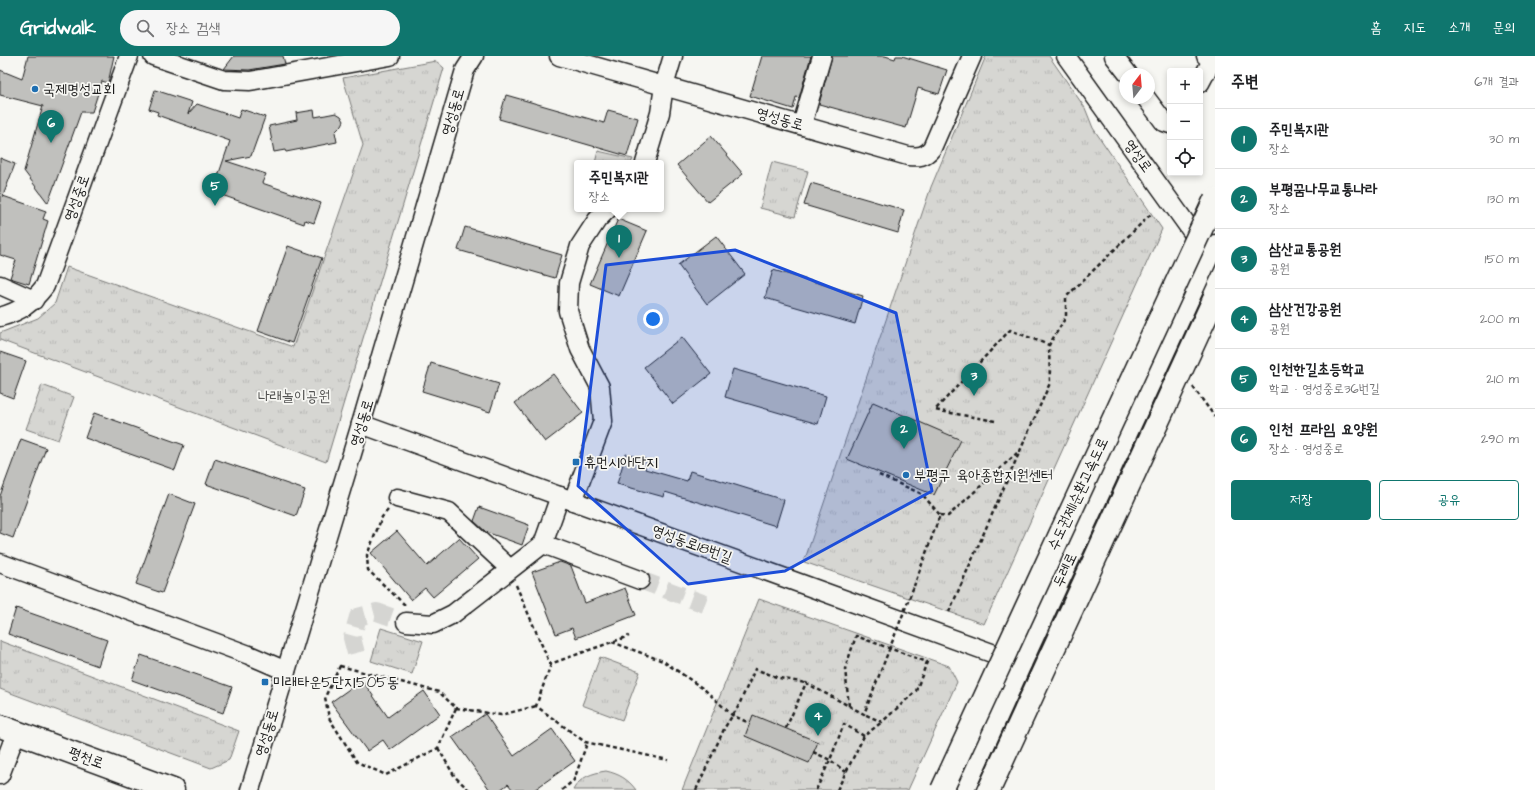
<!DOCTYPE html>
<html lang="ko">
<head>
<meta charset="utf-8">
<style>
  :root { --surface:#fff; --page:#f6f6f6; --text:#202124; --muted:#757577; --line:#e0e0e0; --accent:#0f766e }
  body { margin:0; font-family:"Architects Daughter","Poor Story",sans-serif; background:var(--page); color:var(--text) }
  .controls { position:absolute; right:12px; top:12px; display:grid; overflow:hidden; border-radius:4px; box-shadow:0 2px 6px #0003 }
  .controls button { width:36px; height:36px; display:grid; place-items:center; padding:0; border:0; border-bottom:1px solid var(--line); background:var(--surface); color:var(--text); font:20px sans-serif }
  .compass { position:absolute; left:1119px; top:12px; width:36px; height:36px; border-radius:50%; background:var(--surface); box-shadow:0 2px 6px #0003; rotate:16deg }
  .you { position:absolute; left:653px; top:263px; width:14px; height:14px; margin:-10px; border:3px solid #fff; border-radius:50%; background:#1a73e8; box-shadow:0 0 0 6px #1a73e833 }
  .badge { display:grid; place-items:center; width:26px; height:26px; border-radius:50%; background:var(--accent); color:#fff; font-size:13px; font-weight:700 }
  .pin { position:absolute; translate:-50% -33px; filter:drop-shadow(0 1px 2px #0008) }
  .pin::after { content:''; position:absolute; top:21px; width:14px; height:12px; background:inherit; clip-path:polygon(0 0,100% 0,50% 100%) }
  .popup { position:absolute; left:574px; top:104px; width:90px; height:52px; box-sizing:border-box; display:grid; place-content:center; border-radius:4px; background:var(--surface); filter:drop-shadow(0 1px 3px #0005); font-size:13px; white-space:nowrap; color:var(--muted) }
  .popup b { font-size:15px; color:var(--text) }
  .popup::after { content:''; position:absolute; left:50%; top:100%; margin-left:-8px; border:8px solid transparent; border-top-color:var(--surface) }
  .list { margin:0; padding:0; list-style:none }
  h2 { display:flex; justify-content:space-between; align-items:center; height:52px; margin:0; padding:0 16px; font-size:17px }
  h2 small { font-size:13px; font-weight:400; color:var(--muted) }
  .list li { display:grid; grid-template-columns:26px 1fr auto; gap:12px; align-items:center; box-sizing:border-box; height:60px; padding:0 16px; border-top:1px solid var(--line) }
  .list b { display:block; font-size:15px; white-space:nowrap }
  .list p { margin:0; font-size:13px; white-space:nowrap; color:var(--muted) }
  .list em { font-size:13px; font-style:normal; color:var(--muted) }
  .actions { display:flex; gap:8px; padding:12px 16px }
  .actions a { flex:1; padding:9px 0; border:1px solid var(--accent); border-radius:4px; text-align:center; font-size:14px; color:var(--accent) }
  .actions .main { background:var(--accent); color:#fff }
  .icon { flex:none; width:22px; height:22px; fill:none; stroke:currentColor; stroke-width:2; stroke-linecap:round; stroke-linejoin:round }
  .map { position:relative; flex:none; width:1215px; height:734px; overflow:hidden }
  header { display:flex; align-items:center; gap:24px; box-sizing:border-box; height:56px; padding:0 20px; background:var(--accent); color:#fff }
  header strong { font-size:19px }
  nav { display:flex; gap:22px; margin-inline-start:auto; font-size:14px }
  .search { width:280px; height:36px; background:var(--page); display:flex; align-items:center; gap:10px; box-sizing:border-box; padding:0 14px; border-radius:22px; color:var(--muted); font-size:15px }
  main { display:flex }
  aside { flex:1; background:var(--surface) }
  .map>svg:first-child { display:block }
  .park { fill:url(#park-tufts); stroke:#797977 }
  .building { fill:#c0c0bd; stroke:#1c1c1c }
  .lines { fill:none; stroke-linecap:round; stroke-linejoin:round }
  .minor-tunnel { stroke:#d5d5d2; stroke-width:18; stroke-dasharray:18 9; stroke-linecap:butt }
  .minor-casing { stroke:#1c1c1c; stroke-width:21 }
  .major-casing { stroke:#1c1c1c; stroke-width:25 }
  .path { stroke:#1c1c1c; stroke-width:2.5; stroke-dasharray:4 3; stroke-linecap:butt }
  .minor { stroke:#f6f6f2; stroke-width:18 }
  .major { stroke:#f6f6f2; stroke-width:22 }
  .highway-bridge-casing { stroke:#1c1c1c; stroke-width:25; stroke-linecap:butt }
  .path-bridge { stroke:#1c1c1c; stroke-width:2.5; stroke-dasharray:4 3; stroke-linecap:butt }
  .highway-bridge { stroke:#f6f6f2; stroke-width:22 }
  .marked { fill:#1d4ed8; fill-opacity:0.2; stroke:#1d4ed8; stroke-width:3; stroke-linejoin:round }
  .poi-dot { fill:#1f6fb2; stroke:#f6f6f2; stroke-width:1.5 }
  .labels { text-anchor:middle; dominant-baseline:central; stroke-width:3.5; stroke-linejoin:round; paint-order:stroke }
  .poi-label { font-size:15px; fill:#1c1c1c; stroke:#f6f6f2; text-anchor:start }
  .street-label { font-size:15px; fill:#1c1c1c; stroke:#f6f6f2 }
  .park-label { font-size:15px; fill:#545453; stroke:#f6f6f2 }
</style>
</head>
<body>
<header>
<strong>Gridwalk</strong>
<div class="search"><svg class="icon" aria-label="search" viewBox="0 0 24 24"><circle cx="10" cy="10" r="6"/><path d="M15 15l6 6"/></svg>장소 검색</div>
<nav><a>홈</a><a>지도</a><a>소개</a><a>문의</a></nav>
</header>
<main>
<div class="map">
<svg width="1215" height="734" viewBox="0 0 1215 734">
  <defs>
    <pattern id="park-tufts" width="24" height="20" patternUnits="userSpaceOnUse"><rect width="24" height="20" fill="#d6d6d2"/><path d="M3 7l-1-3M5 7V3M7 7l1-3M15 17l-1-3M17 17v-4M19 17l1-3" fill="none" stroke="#b7b7b4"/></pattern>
  </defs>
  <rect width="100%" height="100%" fill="#f6f6f2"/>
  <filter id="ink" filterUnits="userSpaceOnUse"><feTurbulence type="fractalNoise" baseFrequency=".025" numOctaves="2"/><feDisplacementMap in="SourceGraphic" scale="8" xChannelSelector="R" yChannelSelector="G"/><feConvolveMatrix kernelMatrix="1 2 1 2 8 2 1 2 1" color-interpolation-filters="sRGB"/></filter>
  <g filter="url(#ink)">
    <g class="park">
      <path d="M986,0H1049L1085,52L1093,72L1162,173L984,568L804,506L931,131Z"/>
      <path d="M436,5L444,12L326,406L0,284V277L38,262L55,247L67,211L293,291L363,89L343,22Z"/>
      <path d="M598,95L633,103L631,107H595Z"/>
      <path d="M772,106L808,115L795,161L760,152Z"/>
      <path d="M42,329L74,341L58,384L26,373Z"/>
      <path d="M759,543L949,610L957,626L908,734H682Z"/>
      <path d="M381,572L423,585L412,618L371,605Z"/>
      <path d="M0,585L239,675L229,704L211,712L0,633Z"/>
      <path d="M600,601L640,616L622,664L582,649Z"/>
      <path d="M606,715C619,718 628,723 636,734H573C580,721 592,717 606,715Z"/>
    </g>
    <g class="building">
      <path d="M28,0H114L108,27L102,25L92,56H81L48,147L24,115L43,50L0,39V14L22,23Z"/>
      <path d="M234,0H283L285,8L249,14L224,13Z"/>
      <path d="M762,0H811L799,42L796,41L793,53L750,40Z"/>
      <path d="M832,0H885L895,3L896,0H902L947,14L939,38L918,32L906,72L819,48Z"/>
      <path d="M155,34L192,46L188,58L197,48L238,62L241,53L265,61L251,100L226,105L266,118L262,127L321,147L314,167L305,164L304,168L216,137L220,124L217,123L230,85L157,59L158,56L149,53Z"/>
      <path d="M506,39L604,67L608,54L638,62L627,100L499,63Z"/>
      <path d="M314,54L315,61L336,57L341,60L344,65L342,69L335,76L337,86L286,96L285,94L274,96L269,70L297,64L296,57Z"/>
      <path d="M711,80L743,118L708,146L677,109Z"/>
      <path d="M0,102L15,108L3,140L46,155L43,163L48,165L29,228L10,222L16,204L0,199Z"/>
      <path d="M811,127L904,154L898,177L804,149Z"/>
      <path d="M618,163L647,175L619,240L590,228Z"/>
      <path d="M465,171L562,199L555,222L458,194Z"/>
      <path d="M716,180L745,218L707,248L678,209Z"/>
      <path d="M288,190L322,202L292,287L258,275Z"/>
      <path d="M773,214L863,240L855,268L765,242Z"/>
      <path d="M682,281L711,318L673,348L644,311Z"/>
      <path d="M0,296L26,305L13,342L0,337Z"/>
      <path d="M431,307L499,328L490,356L422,335Z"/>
      <path d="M733,313L826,340L818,368L725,341Z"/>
      <path d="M553,318L583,357L545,386L515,347Z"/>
      <path d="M873,346L961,384L934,439L847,403Z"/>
      <path d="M94,357L184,389L175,414L85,382Z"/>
      <path d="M21,383L46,392L13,482L0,477V440Z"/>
      <path d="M626,398L648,404L645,413L687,425L690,415L784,444L776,470L665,436L664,441L617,428Z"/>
      <path d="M215,403L305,434L296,460L206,428Z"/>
      <path d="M169,438L195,448L162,537L136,528Z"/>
      <path d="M479,451L529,469L522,489L486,476L474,465Z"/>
      <path d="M397,475L427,510L459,482L478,503L433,541L425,532L411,544L371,497Z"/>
      <path d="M560,506L571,510L585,547L625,532L636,559L576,582L572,572L556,578L532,516Z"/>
      <path d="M16,552L107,584L98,610L8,578Z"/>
      <path d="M141,599L232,631L223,657L132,624Z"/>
      <path d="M362,624L388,661L424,635L440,658L390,694L383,684L367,695L331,646Z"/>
      <path d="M485,658L514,700L552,673L575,705L534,734H513L508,728L500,734H490L452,681Z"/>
      <path d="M753,659L818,686L809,707L745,680Z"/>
    </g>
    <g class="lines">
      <g class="minor-tunnel">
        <path d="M640,524L705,548"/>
        <path d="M356,597L352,582L358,561L377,556L406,566"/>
      </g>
      <defs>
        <g id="minor">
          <path d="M153,0L224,24L250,25L390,0"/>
          <path d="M559,0L908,100C919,101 925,101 932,92L972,0"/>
          <path d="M1066,0L1203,191"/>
          <path d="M1114,0L1128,18"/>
          <path d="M1200,27L1209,10L1210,3L1206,0"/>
          <path d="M1146,42L1164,66L1170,68"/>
          <path d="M802,69L822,0"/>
          <path d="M645,107L660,57L664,30L673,0"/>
          <path d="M0,229L34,244"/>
          <path d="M0,261C21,255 31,248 45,230L129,0"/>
          <path d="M361,368L1022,608"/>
          <path d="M397,442L449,456L510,513"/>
          <path d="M573,445L603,365L600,331L580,293L568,255L569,227L580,190L597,164L608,153"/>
          <path d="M543,488L640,524"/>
          <path d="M0,507L249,599L286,615"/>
          <path d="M406,566L433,568L453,558L543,488L560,440"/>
          <path d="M0,719L16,677"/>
          <path d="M250,734L361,368L465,14L474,0"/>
          <path d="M965,734L1022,608L1215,188"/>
        </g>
        <path id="major" d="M0,670L173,734"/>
      </defs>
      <use href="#minor" class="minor-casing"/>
      <use href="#major" class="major-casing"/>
      <g class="path">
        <path d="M1193,331L1215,361"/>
        <path d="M995,365L935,354L1010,274L1049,289"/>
        <path d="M879,419L922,438L940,459L914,530"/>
        <path d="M388,454L382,461L367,499L368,514L406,550"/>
        <path d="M940,459L948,460L1017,397"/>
        <path d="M516,529L550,608L629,580"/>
        <path d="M949,556L1050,327L1049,289L1066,261V241L1151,158"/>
        <path d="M612,586L663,605L705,634L732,659L749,667"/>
        <path d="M551,608L536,650L585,686L668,704"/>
        <path d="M340,610L439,636L456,652L438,692L386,719L357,706L329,662L325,641Z"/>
        <path d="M849,650L845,613L856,580L927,606L916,635L882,666L864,658"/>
        <path d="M456,652L501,659L536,650"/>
        <path d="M786,672L806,627L864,658L889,594"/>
        <path d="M438,692L455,721L469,734"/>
        <path d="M813,696L830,704L846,716"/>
        <path d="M562,734L574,724L587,687"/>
        <path d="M696,734L725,671L738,651L755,613L779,622L806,627"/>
        <path d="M816,734L830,704L844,668L864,680"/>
        <path d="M837,734L864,680L882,666"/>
      </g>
      <use href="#minor" class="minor"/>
      <use href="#major" class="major"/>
      <defs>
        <g id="highway-bridge">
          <path d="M942,734L1215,143"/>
          <path d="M989,734L1215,241"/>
        </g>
      </defs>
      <use href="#highway-bridge" class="highway-bridge-casing"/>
      <path class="path-bridge" d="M889,594L914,530"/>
      <use href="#highway-bridge" class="highway-bridge"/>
    </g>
  </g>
  <path class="marked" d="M735,194L896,257L932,435L785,515L688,528L578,430L606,209Z"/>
  <g class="poi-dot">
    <circle cx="35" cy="33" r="4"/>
    <rect x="572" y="402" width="8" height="8" rx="2"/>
    <circle cx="906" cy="419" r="4"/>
    <rect x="261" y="622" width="8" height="8" rx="2"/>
  </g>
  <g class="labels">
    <g class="poi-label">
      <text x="43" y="33">국제명성교회</text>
      <text x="584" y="406">휴먼시아1단지</text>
      <text x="914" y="419">부평구 육아종합지원센터</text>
      <text x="273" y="626">미래타운5단지505동</text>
    </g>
    <g class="street-label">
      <text transform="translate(453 56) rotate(-74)">영성동로</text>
      <text transform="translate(780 63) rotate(16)">영성동로</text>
      <text transform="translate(1138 100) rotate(54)">영성로</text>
      <text transform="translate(77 142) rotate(-70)">영성중로</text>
      <text transform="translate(362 367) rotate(-73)">영성동로</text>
      <text transform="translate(1078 438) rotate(-65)">수도권제1순환고속도로</text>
      <text transform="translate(692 488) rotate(20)">영성동로18번길</text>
      <text transform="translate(1065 514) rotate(-65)">두레로</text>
      <text transform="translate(267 677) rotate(-73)">영성동로</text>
      <text transform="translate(86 702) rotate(20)">평천로</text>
    </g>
    <g class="park-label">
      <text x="294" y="340">나래놀이공원</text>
    </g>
  </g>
</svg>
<div class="controls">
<button>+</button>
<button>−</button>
<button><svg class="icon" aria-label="locate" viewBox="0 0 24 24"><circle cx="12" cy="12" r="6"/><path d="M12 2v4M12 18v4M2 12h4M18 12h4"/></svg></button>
</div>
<svg class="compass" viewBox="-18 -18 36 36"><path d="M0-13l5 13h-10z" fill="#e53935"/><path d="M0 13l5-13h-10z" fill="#757577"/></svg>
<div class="you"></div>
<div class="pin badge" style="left:619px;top:202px">1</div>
<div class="popup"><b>주민복지관</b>장소</div>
<div class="pin badge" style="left:904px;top:393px">2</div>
<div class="pin badge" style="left:974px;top:340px">3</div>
<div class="pin badge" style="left:818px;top:680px">4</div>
<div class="pin badge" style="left:215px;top:150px">5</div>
<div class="pin badge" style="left:51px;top:87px">6</div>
</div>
<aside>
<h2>주변<small>6개 결과</small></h2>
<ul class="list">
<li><span class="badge">1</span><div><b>주민복지관</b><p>장소</p></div><em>30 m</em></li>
<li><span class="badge">2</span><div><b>부평꿈나무교통나라</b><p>장소</p></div><em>130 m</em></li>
<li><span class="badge">3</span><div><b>삼산교통공원</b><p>공원</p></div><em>150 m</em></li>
<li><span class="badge">4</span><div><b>삼산건강공원</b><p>공원</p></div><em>200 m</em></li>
<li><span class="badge">5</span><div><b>인천한길초등학교</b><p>학교 · 영성중로36번길</p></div><em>210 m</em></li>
<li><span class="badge">6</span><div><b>인천 프라임 요양원</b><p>장소 · 영성중로</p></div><em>290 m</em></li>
</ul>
<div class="actions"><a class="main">저장</a><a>공유</a></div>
</aside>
</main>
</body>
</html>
